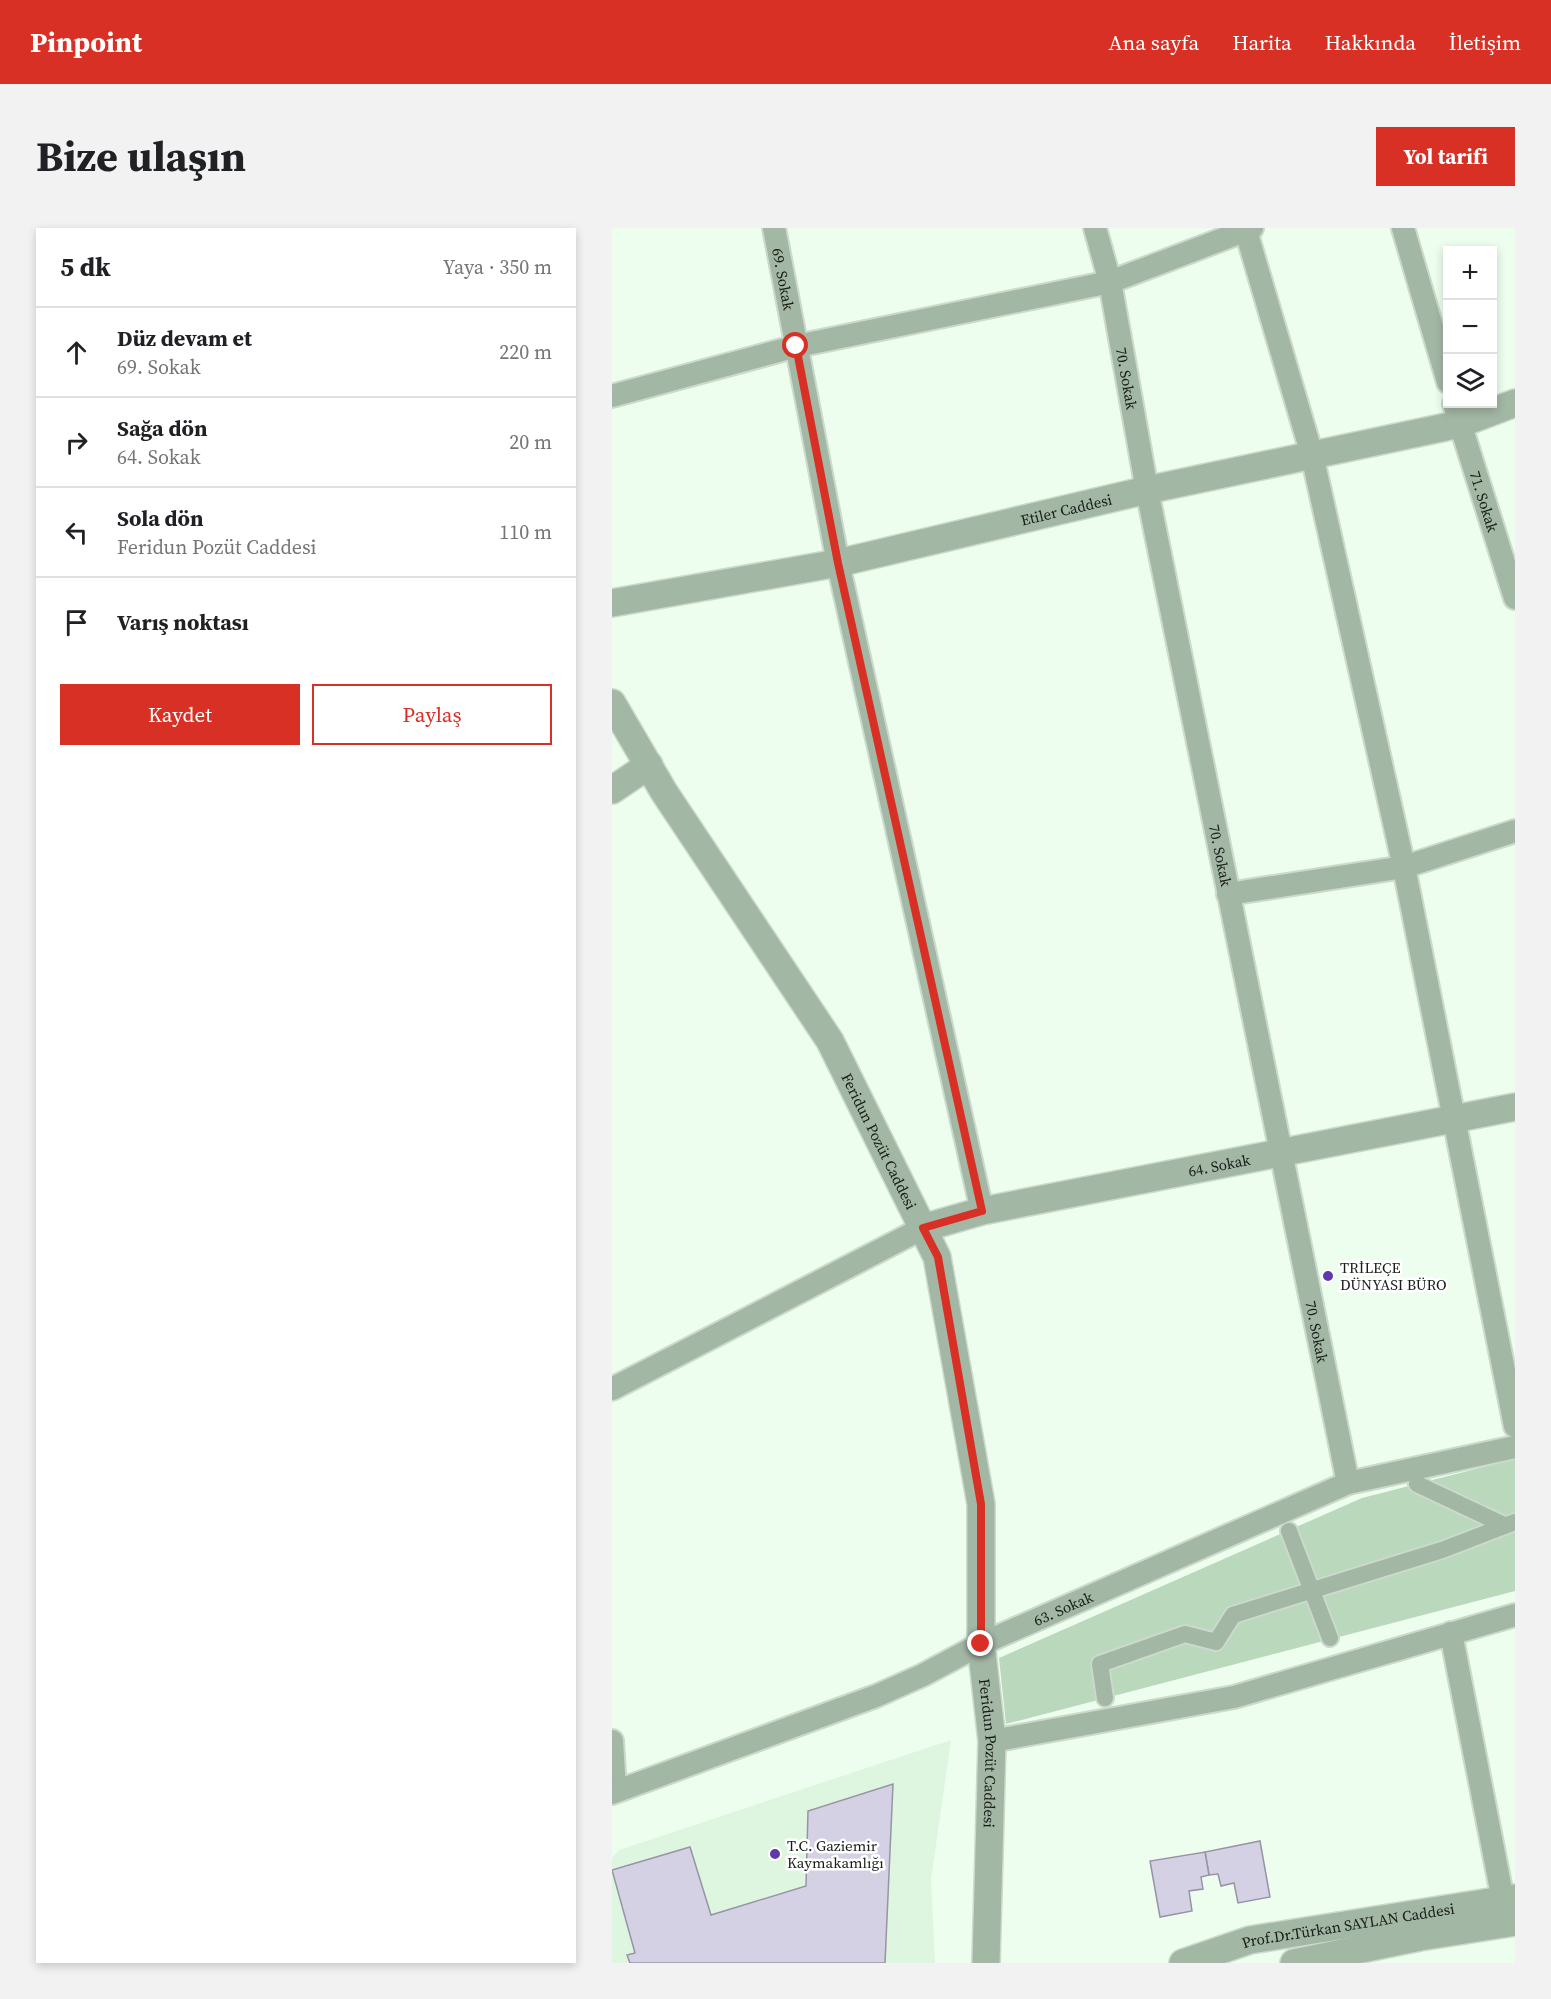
<!DOCTYPE html>
<html lang="tr">
<head>
<meta charset="utf-8">
<style>
  :root { --surface:#fff; --page:#f2f2f2; --text:#202124; --muted:#757577; --line:#e0e0e0; --accent:#d93025 }
  body { margin:0; font-family:"Source Serif 4",serif; background:var(--page); color:var(--text) }
  .controls { position:absolute; right:18px; top:18px; display:grid; overflow:hidden; border-radius:0px; box-shadow:0 3px 9px #0003 }
  .controls button { width:54px; height:54px; display:grid; place-items:center; padding:0; border:0; border-bottom:2px solid var(--line); background:var(--surface); color:var(--text); font:30px sans-serif }
  .stop { position:absolute; width:18px; height:18px; margin:-14px; border:4px solid #d93025; border-radius:50%; background:#fff }
  .stop.end { background:#d93025; border-color:#fff; box-shadow:0 2px 6px #0008 }
  .list { margin:0; padding:0; list-style:none }
  h2 { display:flex; justify-content:space-between; align-items:center; height:78px; margin:0; padding:0 24px; font-size:26px }
  h2 small { font-size:20px; font-weight:400; color:var(--muted) }
  .list li { display:grid; grid-template-columns:39px 1fr auto; gap:18px; align-items:center; box-sizing:border-box; height:90px; padding:0 24px; border-top:2px solid var(--line) }
  .list b { display:block; font-size:22px; white-space:nowrap }
  .list p { margin:0; font-size:20px; white-space:nowrap; color:var(--muted) }
  .list em { font-size:20px; font-style:normal; color:var(--muted) }
  .actions { display:flex; gap:12px; padding:18px 24px }
  .actions a { flex:1; padding:14px 0; border:2px solid var(--accent); border-radius:0px; text-align:center; font-size:21px; color:var(--accent) }
  .actions .main { background:var(--accent); color:#fff }
  .icon { flex:none; width:33px; height:33px; fill:none; stroke:currentColor; stroke-width:2; stroke-linecap:round; stroke-linejoin:round }
  .map { position:relative; flex:none; width:903px; height:1735px; overflow:hidden; border-radius:0px }
  header { display:flex; align-items:center; gap:36px; box-sizing:border-box; height:84px; padding:0 30px; background:var(--accent); color:#fff }
  header strong { font-size:28px }
  nav { display:flex; gap:33px; margin-inline-start:auto; font-size:21px }
  .intro { display:flex; align-items:center; justify-content:space-between; box-sizing:border-box; height:144px; padding:0 36px }
  h1 { margin:0; font-size:42px }
  .button { padding:15px 27px; border-radius:0px; background:var(--accent); color:#fff; font-size:21px; font-weight:700 }
  main { display:flex; gap:36px; padding:0 36px }
  aside { flex:1; background:var(--surface); border-radius:0px; box-shadow:0 3px 9px #0003 }
  .map>svg:first-child { display:block }
  .built { fill:#def5e0 }
  .green { fill:#b9d8bc }
  .building { fill:#d4d1e4; stroke:#9794a6; stroke-width:1.5 }
  .lines { fill:none; stroke-linecap:round; stroke-linejoin:round }
  .pedestrian-casing { stroke:#cbdacd; stroke-width:20 }
  .minor-casing { stroke:#cbdacd; stroke-width:26 }
  .tertiary-casing { stroke:#cbdacd; stroke-width:30 }
  .pedestrian { stroke:#a3b7a5; stroke-width:16 }
  .minor { stroke:#a3b7a5; stroke-width:22 }
  .tertiary { stroke:#a3b7a5; stroke-width:27 }
  .route { stroke:#d93025; stroke-width:8 }
  .poi-dot { fill:#5f37af; stroke:#fff; stroke-width:2 }
  .labels { text-anchor:middle; dominant-baseline:central; stroke-width:5; stroke-linejoin:round; paint-order:stroke }
  .street-label { font-size:15px; fill:#171d18; stroke:#fff }
  .poi-label { font-size:15px; fill:#171d18; stroke:#fff; text-anchor:start }
</style>
</head>
<body>
<header>
<strong>Pinpoint</strong>
<nav><a>Ana sayfa</a><a>Harita</a><a>Hakkında</a><a>İletişim</a></nav>
</header>
<div class="intro"><h1>Bize ulaşın</h1><a class="button">Yol tarifi</a></div>
<main>
<aside>
<h2>5 dk<small>Yaya · 350 m</small></h2>
<ul class="list">
<li><svg class="icon" aria-label="ahead" viewBox="0 0 24 24"><path d="M12 20V5M6 11l6-6 6 6"/></svg><div><b>Düz devam et</b><p>69. Sokak</p></div><em>220 m</em></li>
<li><svg class="icon" aria-label="right" viewBox="0 0 24 24"><path d="M7 20v-9h11M14 6l5 5-5 5"/></svg><div><b>Sağa dön</b><p>64. Sokak</p></div><em>20 m</em></li>
<li><svg class="icon" aria-label="left" viewBox="0 0 24 24"><path d="M17 20v-9H6M10 6l-5 5 5 5"/></svg><div><b>Sola dön</b><p>Feridun Pozüt Caddesi</p></div><em>110 m</em></li>
<li><svg class="icon" aria-label="arrive" viewBox="0 0 24 24"><path d="M6 21V4h12l-3 4 3 4H6"/></svg><div><b>Varış noktası</b></div></li>
</ul>
<div class="actions"><a class="main">Kaydet</a><a>Paylaş</a></div>
</aside>
<div class="map">
<svg width="903" height="1735" viewBox="0 0 903 1735">
  <rect width="100%" height="100%" fill="#edfeef"/>
  <path class="built" d="M339,1512L319,1651L323,1735H0V1630L7,1622Z"/>
  <path class="green" d="M903,1231V1363L394,1496L387,1430L750,1270Z"/>
  <g class="building">
    <path d="M281,1556L273,1735H18L15,1727L23,1725L0,1642L78,1619L99,1687L194,1658L196,1583Z"/>
    <path d="M648,1613L658,1669L626,1675L622,1655L609,1658L606,1646L597,1647L593,1624Z"/>
    <path d="M593,1624L597,1647L589,1649L591,1661L577,1663L580,1683L548,1689L538,1633Z"/>
  </g>
  <g class="lines">
    <defs>
      <g id="pedestrian">
        <path d="M805,1256L892,1297"/>
        <path d="M677,1303L718,1410"/>
        <path d="M493,1470L488,1436L573,1406L604,1414L621,1387L830,1322L903,1294"/>
      </g>
      <g id="minor">
        <path id="s1" d="M162,0L226,335L370,983"/>
        <path id="s2" d="M483,0L498,54L535,262L736,1255"/>
        <path d="M791,0L836,154"/>
        <path d="M634,3L700,227L792,639L903,1198"/>
        <path d="M0,168L185,118L498,54L640,0"/>
        <path id="s3" d="M842,176L903,370"/>
        <path d="M616,666L792,639L903,603"/>
        <path d="M0,1161L311,1000"/>
        <path d="M839,1405L891,1672"/>
        <path d="M0,1513L3,1562"/>
        <path d="M380,1513L622,1469L903,1387"/>
        <path id="s4" d="M0,1565L264,1468L311,1447L369,1416L736,1255L903,1219"/>
      </g>
      <g id="tertiary">
        <path id="s5" d="M0,375L226,335L535,262L848,196L903,175"/>
        <path id="s6" d="M0,475L52,564L218,813L325,1029L369,1276V1416L380,1513L374,1735"/>
        <path d="M0,562L37,537"/>
        <path id="s7" d="M311,1000L370,983L903,879"/>
        <path id="s8" d="M571,1735L638,1712L903,1670"/>
        <path d="M682,1735L808,1709L903,1694"/>
      </g>
    </defs>
    <use href="#pedestrian" class="pedestrian-casing"/>
    <use href="#minor" class="minor-casing"/>
    <use href="#tertiary" class="tertiary-casing"/>
    <use href="#pedestrian" class="pedestrian"/>
    <use href="#minor" class="minor"/>
    <use href="#tertiary" class="tertiary"/>
  </g>
  <g class="lines">
    <path class="route" d="M184,118L226,335L370,983L311,1000L326,1029L369,1276V1416"/>
  </g>
  <g class="poi-dot">
    <circle cx="716" cy="1048" r="6"/>
    <circle cx="163" cy="1626" r="6"/>
  </g>
  <g class="labels">
    <g class="street-label">
      <text stroke="none"><textPath href="#s1" startOffset="52">69. Sokak</textPath></text>
      <text stroke="none"><textPath href="#s2" startOffset="154">70. Sokak</textPath></text>
      <text stroke="none"><textPath href="#s3" startOffset="102">71. Sokak</textPath></text>
      <text stroke="none"><textPath href="#s5" startOffset="464">Etiler Caddesi</textPath></text>
      <text stroke="none"><textPath href="#s2" startOffset="640">70. Sokak</textPath></text>
      <text stroke="none"><textPath href="#s6" startOffset="514">Feridun Pozüt Caddesi</textPath></text>
      <text stroke="none"><textPath href="#s7" startOffset="303">64. Sokak</textPath></text>
      <text stroke="none"><textPath href="#s2" startOffset="1126">70. Sokak</textPath></text>
      <text stroke="none"><textPath href="#s4" startOffset="488">63. Sokak</textPath></text>
      <text stroke="none"><textPath href="#s6" startOffset="1144">Feridun Pozüt Caddesi</textPath></text>
      <text stroke="none"><textPath href="#s8" startOffset="170">Prof.Dr.Türkan SAYLAN Caddesi</textPath></text>
    </g>
    <g class="poi-label">
      <text x="728" y="1039">TRİLEÇE<tspan x="728" dy="17">DÜNYASI BÜRO</tspan></text>
      <text x="175" y="1617">T.C. Gaziemir<tspan x="175" dy="17">Kaymakamlığı</tspan></text>
    </g>
  </g>
</svg>
<div class="controls">
<button>+</button>
<button>−</button>
<button><svg class="icon" aria-label="layers" viewBox="0 0 24 24"><path d="M12 4l9 5-9 5-9-5zM3 14l9 5 9-5"/></svg></button>
</div>
<div class="stop" style="left:184px;top:118px"></div>
<div class="stop end" style="left:369px;top:1416px"></div>
</div>
</main>
</body>
</html>
